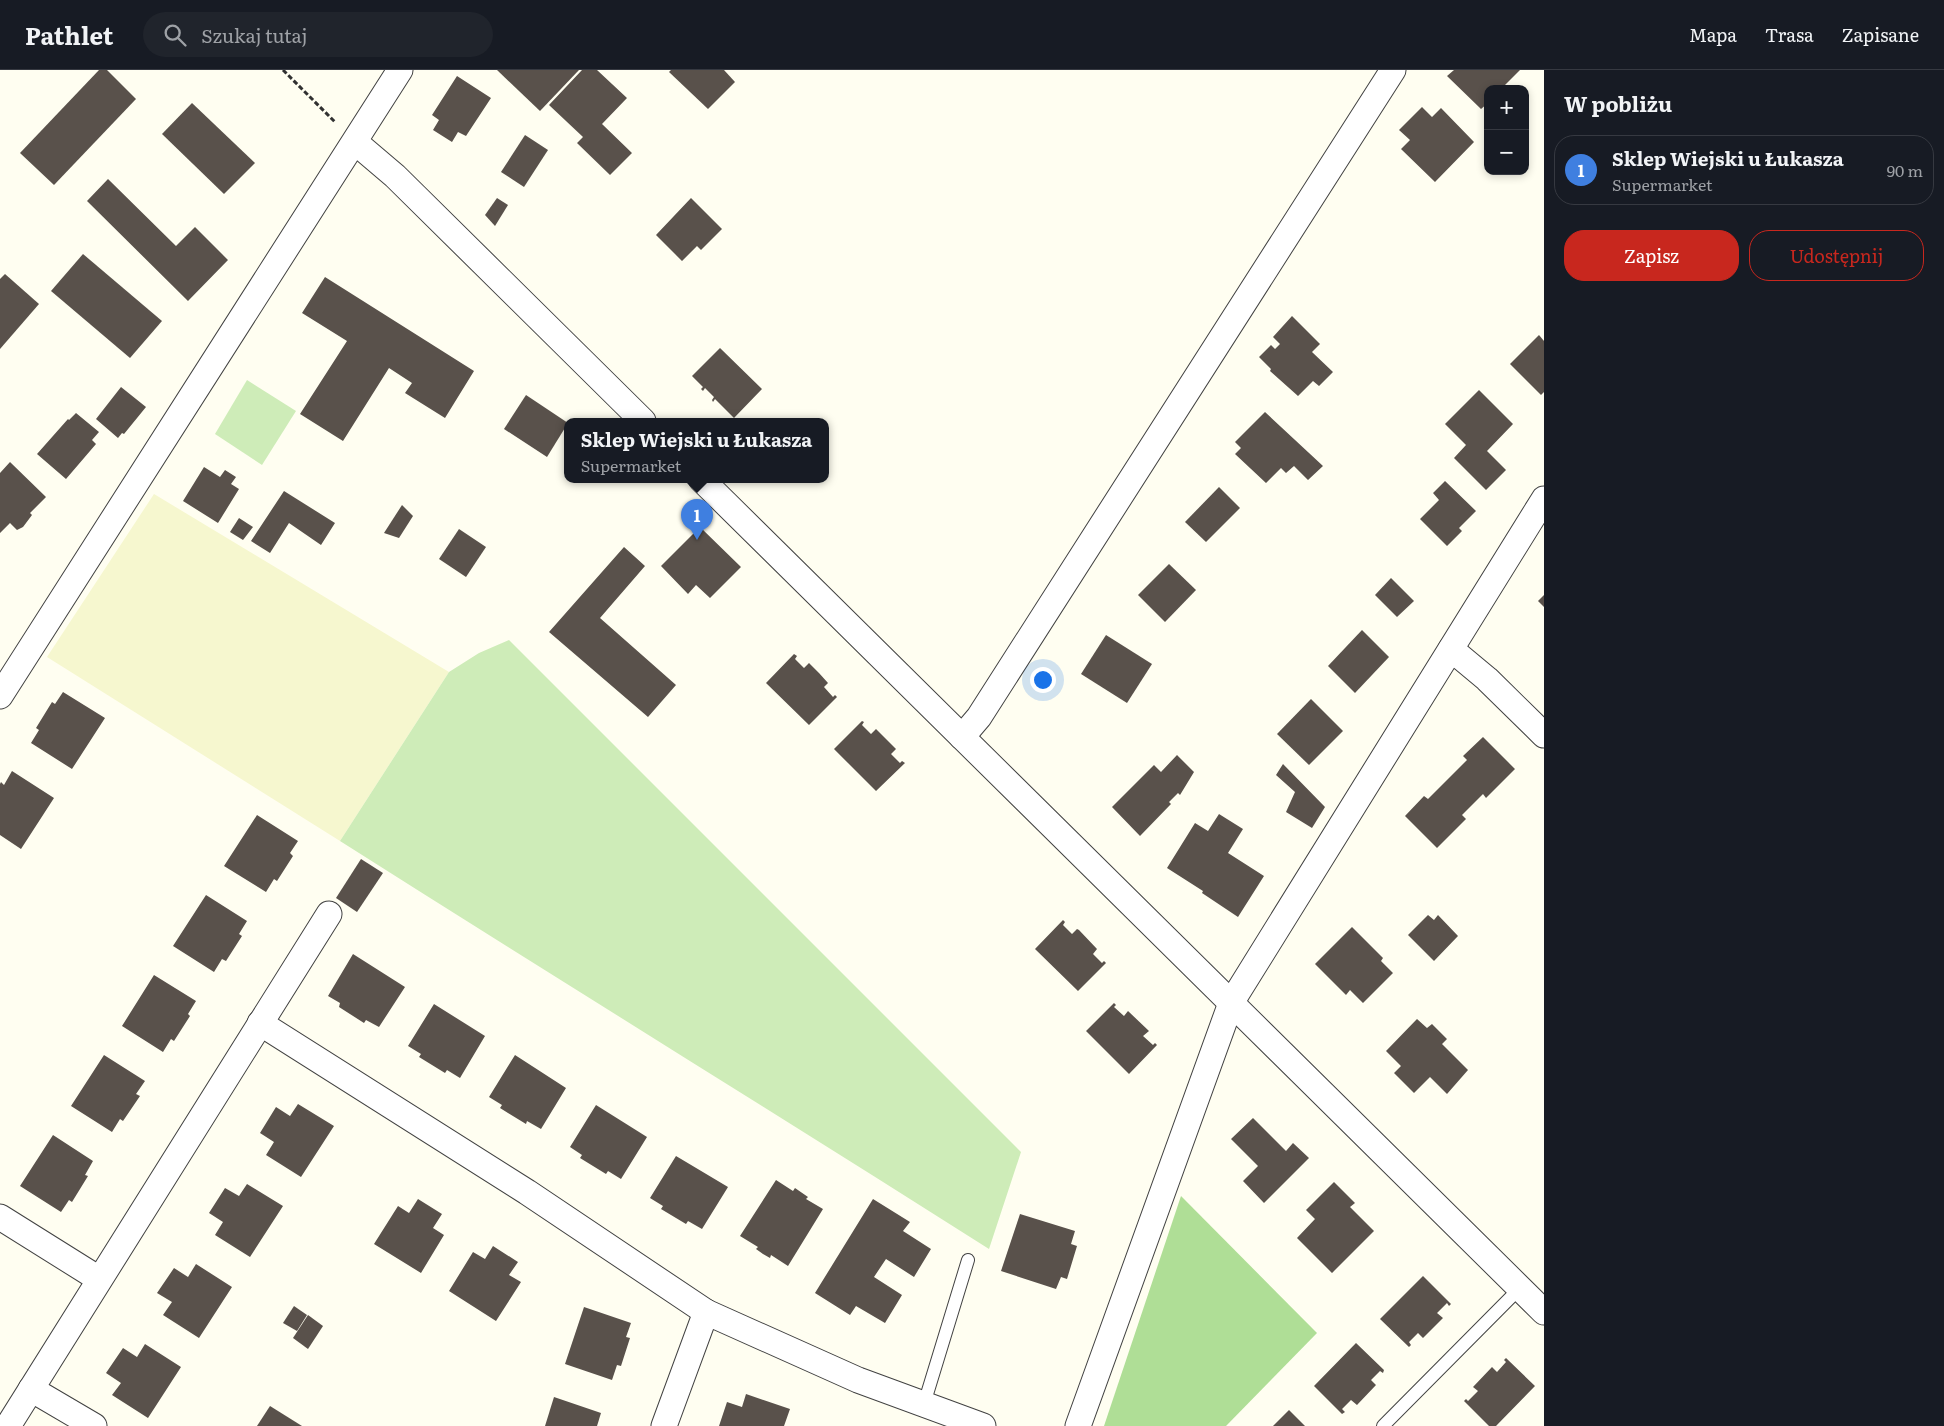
<!DOCTYPE html>
<html lang="pl">
<head>
<meta charset="utf-8">
<style>
  :root { --surface:#171b24; --page:#20242c; --text:#f1f3f6; --muted:#9ea1a6; --line:#363941; --accent:#c8271e }
  body { margin:0; font-family:Literata,serif; background:var(--page); color:var(--text) }
  .controls { position:absolute; right:15px; top:15px; display:grid; overflow:hidden; border-radius:10px; box-shadow:0 2px 8px #0003 }
  .controls button { width:45px; height:45px; display:grid; place-items:center; padding:0; border:0; border-bottom:1px solid var(--line); background:var(--surface); color:var(--text); font:25px sans-serif }
  .you { position:absolute; left:1042px; top:609px; width:18px; height:18px; margin:-12px; border:4px solid #fff; border-radius:50%; background:#1a73e8; box-shadow:0 0 0 8px #1a73e833 }
  .badge { display:grid; place-items:center; width:32px; height:32px; border-radius:50%; background:var(--accent); color:#fff; font-size:16px; font-weight:700 }
  .pin { position:absolute; translate:-50% -41px; filter:drop-shadow(0 1px 2px #0008) }
  .pin::after { content:''; position:absolute; top:26px; width:18px; height:15px; background:inherit; clip-path:polygon(0 0,100% 0,50% 100%) }
  .popup { position:absolute; left:564px; top:348px; width:265px; height:65px; box-sizing:border-box; display:grid; place-content:center; border-radius:10px; background:var(--surface); filter:drop-shadow(0 1px 4px #0005); font-size:16px; white-space:nowrap; color:var(--muted) }
  .popup b { font-size:19px; color:var(--text) }
  .popup::after { content:''; position:absolute; left:50%; top:100%; margin-left:-10px; border:10px solid transparent; border-top-color:var(--surface) }
  .list { margin:0; padding:0; list-style:none }
  h2 { display:flex; justify-content:space-between; align-items:center; height:65px; margin:0; padding:0 20px; font-size:21px }
  h2 small { font-size:16px; font-weight:400; color:var(--muted) }
  .list li { display:grid; grid-template-columns:32px 1fr auto; gap:15px; align-items:center; box-sizing:border-box; height:70px; margin:0 10px 10px; padding:0 10px; border:1px solid var(--line); border-radius:20px }
  .list b { display:block; font-size:19px; white-space:nowrap }
  .list p { margin:0; font-size:16px; white-space:nowrap; color:var(--muted) }
  .list em { font-size:16px; font-style:normal; color:var(--muted) }
  .actions { display:flex; gap:10px; padding:15px 20px }
  .actions a { flex:1; padding:11px 0; border:1px solid var(--accent); border-radius:20px; text-align:center; font-size:18px; color:var(--accent) }
  .actions .main { background:var(--accent); color:#fff }
  .icon { flex:none; width:28px; height:28px; fill:none; stroke:currentColor; stroke-width:2; stroke-linecap:round; stroke-linejoin:round }
  .map { position:relative; flex:none; width:1544px; height:1356px; overflow:hidden }
  header { display:flex; align-items:center; gap:30px; box-sizing:border-box; height:70px; padding:0 25px; background:var(--surface); border-bottom:1px solid var(--line) }
  header strong { font-size:24px }
  nav { display:flex; gap:28px; margin-inline-start:auto; font-size:18px }
  .search { width:350px; height:45px; background:var(--page); display:flex; align-items:center; gap:12px; box-sizing:border-box; padding:0 18px; border-radius:28px; color:var(--muted); font-size:19px }
  main { display:flex }
  aside { flex:1; background:var(--surface) }
  .map>svg:first-child { display:block }
  .farmland { fill:#f6f7cf }
  .green { fill:#ceecb8 }
  .forest { fill:#afde96 }
  .building { fill:#59514b }
  .lines { fill:none; stroke-linecap:round; stroke-linejoin:round }
  .service-casing { stroke:#424242; stroke-width:14 }
  .minor-casing { stroke:#424242; stroke-width:27 }
  .path { stroke:#313131; stroke-width:3; stroke-dasharray:5 2.5; stroke-linecap:butt }
  .service { stroke:#fff; stroke-width:12 }
  .minor { stroke:#fff; stroke-width:25 }
</style>
</head>
<body>
<header>
<strong>Pathlet</strong>
<div class="search"><svg class="icon" aria-label="search" viewBox="0 0 24 24"><circle cx="10" cy="10" r="6"/><path d="M15 15l6 6"/></svg>Szukaj tutaj</div>
<nav><a>Mapa</a><a>Trasa</a><a>Zapisane</a></nav>
</header>
<main>
<div class="map">
<svg width="1544" height="1356" viewBox="0 0 1544 1356">
  <rect width="100%" height="100%" fill="#fffef1"/>
  <path class="farmland" d="M154,424L449,602L340,771L47,587Z"/>
  <g class="green">
    <path d="M247,310L296,341L262,395L215,364Z"/>
    <path d="M509,570L1021,1082L989,1179C773,1042 556,908 340,771L449,602L479,583Z"/>
  </g>
  <path class="forest" d="M1181,1126L1317,1263L1226,1356H1104Z"/>
  <g class="building">
    <path d="M99,0H107L136,29L54,115L20,83Z"/>
    <path d="M497,0H579L540,41Z"/>
    <path d="M582,0H597L627,28L602,54L632,83L610,105L577,73L583,67L549,35Z"/>
    <path d="M671,0H724L735,12L708,39L669,2Z"/>
    <path d="M1454,0H1520L1501,19H1488V33L1481,39L1447,6Z"/>
    <path d="M457,6L491,28L466,66L458,62L452,72L433,60L439,50L432,45Z"/>
    <path d="M192,33L255,93L224,124L162,64Z"/>
    <path d="M1422,37L1432,47L1441,38L1474,72L1435,112L1401,79L1410,70L1399,60Z"/>
    <path d="M525,65L548,80L524,117L501,102Z"/>
    <path d="M108,109L176,176L195,157L228,190L188,231L87,131Z"/>
    <path d="M497,128L508,135L495,156L485,145Z"/>
    <path d="M691,128L722,159L701,180L697,176L682,191L656,165Z"/>
    <path d="M83,184L162,251L130,288L51,221Z"/>
    <path d="M5,204L39,234L0,279V209Z"/>
    <path d="M325,207L474,301L445,348L405,323L412,313L389,298L343,371L300,344L347,271L302,243Z"/>
    <path d="M1292,246L1320,274L1312,282L1333,302L1319,316L1313,311L1298,326L1270,301L1271,299L1259,287L1271,275L1275,279L1280,274L1273,267Z"/>
    <path d="M1539,265L1544,271V322L1541,325L1510,294Z"/>
    <path d="M720,278L762,319L734,348L715,329L713,332L712,330L714,327L705,318L703,321L701,319L703,317L692,306Z"/>
    <path d="M121,317L146,337L124,364L122,363L118,368L96,349Z"/>
    <path d="M1479,320L1513,354L1487,381L1506,400L1486,420L1454,388L1466,375L1445,354Z"/>
    <path d="M526,325L568,353L547,387L504,359Z"/>
    <path d="M1265,342L1323,396L1308,410L1294,396L1286,403L1281,398L1266,413L1235,384L1241,378L1235,372Z"/>
    <path d="M76,343L99,362L92,370L96,374L66,409L37,384L68,349L69,350Z"/>
    <path d="M10,392L46,427L30,443L32,445L23,457L17,460L10,453L0,463V403Z"/>
    <path d="M204,397L220,407L225,400L236,407L231,414L239,419L218,453L183,431Z"/>
    <path d="M1445,411L1476,441L1459,458L1462,461L1447,476L1420,449L1439,430L1433,423Z"/>
    <path d="M1219,417L1240,438L1206,472L1185,452Z"/>
    <path d="M284,421L335,453L321,475L289,453L270,483L251,471Z"/>
    <path d="M402,435L413,446L399,468L384,463Z"/>
    <path d="M239,448L253,457L243,470L230,462Z"/>
    <path d="M700,457L741,497L710,528L696,515L688,524L661,496Z"/>
    <path d="M459,459L486,477L466,507L439,489Z"/>
    <path d="M624,477L645,496L600,548L676,615L648,647L549,562Z"/>
    <path d="M1169,494L1196,520L1165,552L1138,525Z"/>
    <path d="M1391,508L1414,531L1397,547L1375,525Z"/>
    <path d="M1544,525V537L1538,531Z"/>
    <path d="M1362,560L1389,587L1355,623L1328,596Z"/>
    <path d="M1106,565L1152,594L1127,633L1081,604Z"/>
    <path d="M794,584L797,586L795,589L804,598L809,593L819,603L828,613L824,617L833,627L835,625L837,627L809,655L766,613Z"/>
    <path d="M63,622L105,648L72,699L31,673L39,660L36,658L52,632L55,634Z"/>
    <path d="M1311,629L1343,661L1309,695L1277,664Z"/>
    <path d="M862,651L864,652L862,655L871,664L876,659L896,679L891,684L900,693L902,691L905,693L876,721L834,679Z"/>
    <path d="M1483,667L1515,699L1486,728L1483,724L1462,745L1466,749L1437,778L1405,746L1424,726L1428,729L1467,690L1463,686Z"/>
    <path d="M1177,685L1194,702L1180,725L1178,723L1169,732L1171,734L1140,766L1112,737L1154,695L1161,702Z"/>
    <path d="M1283,694L1325,737L1312,758L1286,742L1295,722L1276,705Z"/>
    <path d="M12,701L54,728L21,779L0,765V714L1,712L4,715Z"/>
    <path d="M1219,744L1243,759L1228,783L1264,806L1238,847L1202,823L1203,821L1167,798L1195,753L1208,761Z"/>
    <path d="M257,745L298,771L290,783L293,786L277,811L274,809L266,822L224,796Z"/>
    <path d="M361,789L383,803L357,842L336,828Z"/>
    <path d="M206,825L247,851L239,864L242,866L226,891L222,889L214,902L173,876Z"/>
    <path d="M1428,845L1434,850L1438,845L1458,866L1434,891L1408,865Z"/>
    <path d="M1063,850L1065,852L1063,855L1072,864L1077,859L1079,860L1097,879L1093,884L1102,893L1104,891L1106,893L1078,921L1035,879Z"/>
    <path d="M1352,857L1383,888L1381,891L1393,903L1363,933L1350,920L1346,925L1315,894Z"/>
    <path d="M353,884L405,917L379,957L366,950L364,953L339,937L340,933L328,926Z"/>
    <path d="M154,905L196,931L188,944L190,946L174,971L171,969L163,982L122,956Z"/>
    <path d="M1114,933L1116,935L1114,937L1124,946L1128,941L1149,961L1143,966L1153,975L1155,973L1157,975L1129,1004L1086,961Z"/>
    <path d="M434,934L485,966L460,1008L447,1000L445,1003L419,987L421,984L408,976Z"/>
    <path d="M1417,949L1427,958L1432,954L1447,969L1442,974L1468,1000L1447,1024L1430,1007L1414,1023L1394,1003L1401,996L1386,981Z"/>
    <path d="M104,985L145,1011L136,1024L140,1026L123,1051L120,1049L112,1062L71,1036Z"/>
    <path d="M515,985L566,1018L541,1059L527,1051L526,1054L500,1038L502,1035L489,1027Z"/>
    <path d="M298,1034L334,1056L301,1107L266,1085L274,1072L260,1063L276,1037L290,1046Z"/>
    <path d="M596,1035L647,1067L621,1109L608,1101L606,1104L580,1088L582,1085L570,1077Z"/>
    <path d="M1253,1048L1286,1081L1293,1073L1309,1088L1264,1133L1243,1111L1258,1096L1231,1069Z"/>
    <path d="M53,1065L93,1091L85,1105L88,1106L72,1132L69,1130L61,1142L20,1116Z"/>
    <path d="M676,1086L728,1117L702,1159L688,1151L686,1154L661,1139L663,1136L650,1128Z"/>
    <path d="M776,1110L793,1121L795,1118L808,1127L806,1129L823,1139L788,1196L771,1185L770,1188L763,1184L756,1179L758,1177L740,1166Z"/>
    <path d="M1334,1112L1355,1133L1350,1137L1374,1161L1332,1203L1297,1168L1315,1149L1306,1140Z"/>
    <path d="M247,1114L283,1136L250,1187L215,1165L223,1152L209,1143L225,1118L239,1126Z"/>
    <path d="M418,1129L442,1144L433,1158L444,1165L421,1203L374,1174L398,1136L409,1143Z"/>
    <path d="M873,1129L910,1152L903,1161L931,1179L914,1207L886,1189L874,1207L902,1225L885,1253L856,1236L850,1245L815,1223Z"/>
    <path d="M1020,1144L1075,1161L1071,1174L1077,1176L1067,1209L1061,1207L1056,1219L1001,1201Z"/>
    <path d="M493,1176L518,1192L509,1205L521,1212L496,1251L449,1221L473,1182L485,1189Z"/>
    <path d="M196,1194L232,1217L199,1268L163,1245L172,1232L157,1223L174,1198L188,1207Z"/>
    <path d="M1423,1206L1451,1234L1449,1236L1447,1233L1437,1243L1443,1248L1423,1268L1418,1263L1409,1272L1411,1275L1409,1277L1380,1249Z"/>
    <path d="M294,1236L307,1245L297,1261L283,1253Z"/>
    <path d="M584,1237L631,1253L626,1267L630,1268L621,1296L617,1295L612,1310L565,1294Z"/>
    <path d="M308,1245L323,1256L308,1279L293,1268Z"/>
    <path d="M1356,1273L1384,1300L1383,1303L1380,1301L1371,1310L1376,1315L1357,1335L1351,1330L1342,1339L1345,1342L1342,1344L1314,1316Z"/>
    <path d="M145,1274L181,1297L148,1348L112,1325L121,1313L106,1303L123,1278L137,1287Z"/>
    <path d="M1506,1288L1535,1316L1496,1356H1489L1464,1331L1466,1329L1468,1331L1478,1321L1473,1317L1492,1297L1497,1302L1506,1292L1504,1290Z"/>
    <path d="M746,1324L790,1339L784,1356H719L727,1332L742,1337Z"/>
    <path d="M554,1327L601,1343L597,1356H545Z"/>
    <path d="M270,1336L302,1356H257Z"/>
    <path d="M1289,1340L1305,1356H1273Z"/>
  </g>
  <g class="lines">
    <defs>
      <g id="service">
        <path d="M924,1334L968,1190"/>
        <path d="M1383,1356L1520,1218"/>
      </g>
      <g id="minor">
        <path d="M355,72L395,106L643,351"/>
        <path d="M701,409L1544,1242"/>
        <path d="M1451,579L1487,609L1544,665"/>
        <path d="M0,626L400,0"/>
        <path d="M962,667L979,647L1393,0"/>
        <path d="M260,953L527,1122L706,1242"/>
        <path d="M0,1147L99,1209"/>
        <path d="M31,1319L94,1356"/>
        <path d="M8,1356L329,844"/>
        <path d="M664,1356L706,1242L858,1310L983,1356"/>
        <path d="M1078,1356L1231,933L1544,429"/>
      </g>
    </defs>
    <use href="#service" class="service-casing"/>
    <use href="#minor" class="minor-casing"/>
    <path class="path" d="M283,0L335,52"/>
    <use href="#service" class="service"/>
    <use href="#minor" class="minor"/>
  </g>
</svg>
<div class="controls">
<button>+</button>
<button>−</button>
</div>
<div class="you"></div>
<div class="pin badge" style="left:697px;top:470px;background:#3f7fe0">1</div>
<div class="popup"><b>Sklep Wiejski u Łukasza</b>Supermarket</div>
</div>
<aside>
<h2>W pobliżu<small></small></h2>
<ul class="list">
<li><span class="badge" style="background:#3f7fe0">1</span><div><b>Sklep Wiejski u Łukasza</b><p>Supermarket</p></div><em>90 m</em></li>
</ul>
<div class="actions"><a class="main">Zapisz</a><a>Udostępnij</a></div>
</aside>
</main>
</body>
</html>
